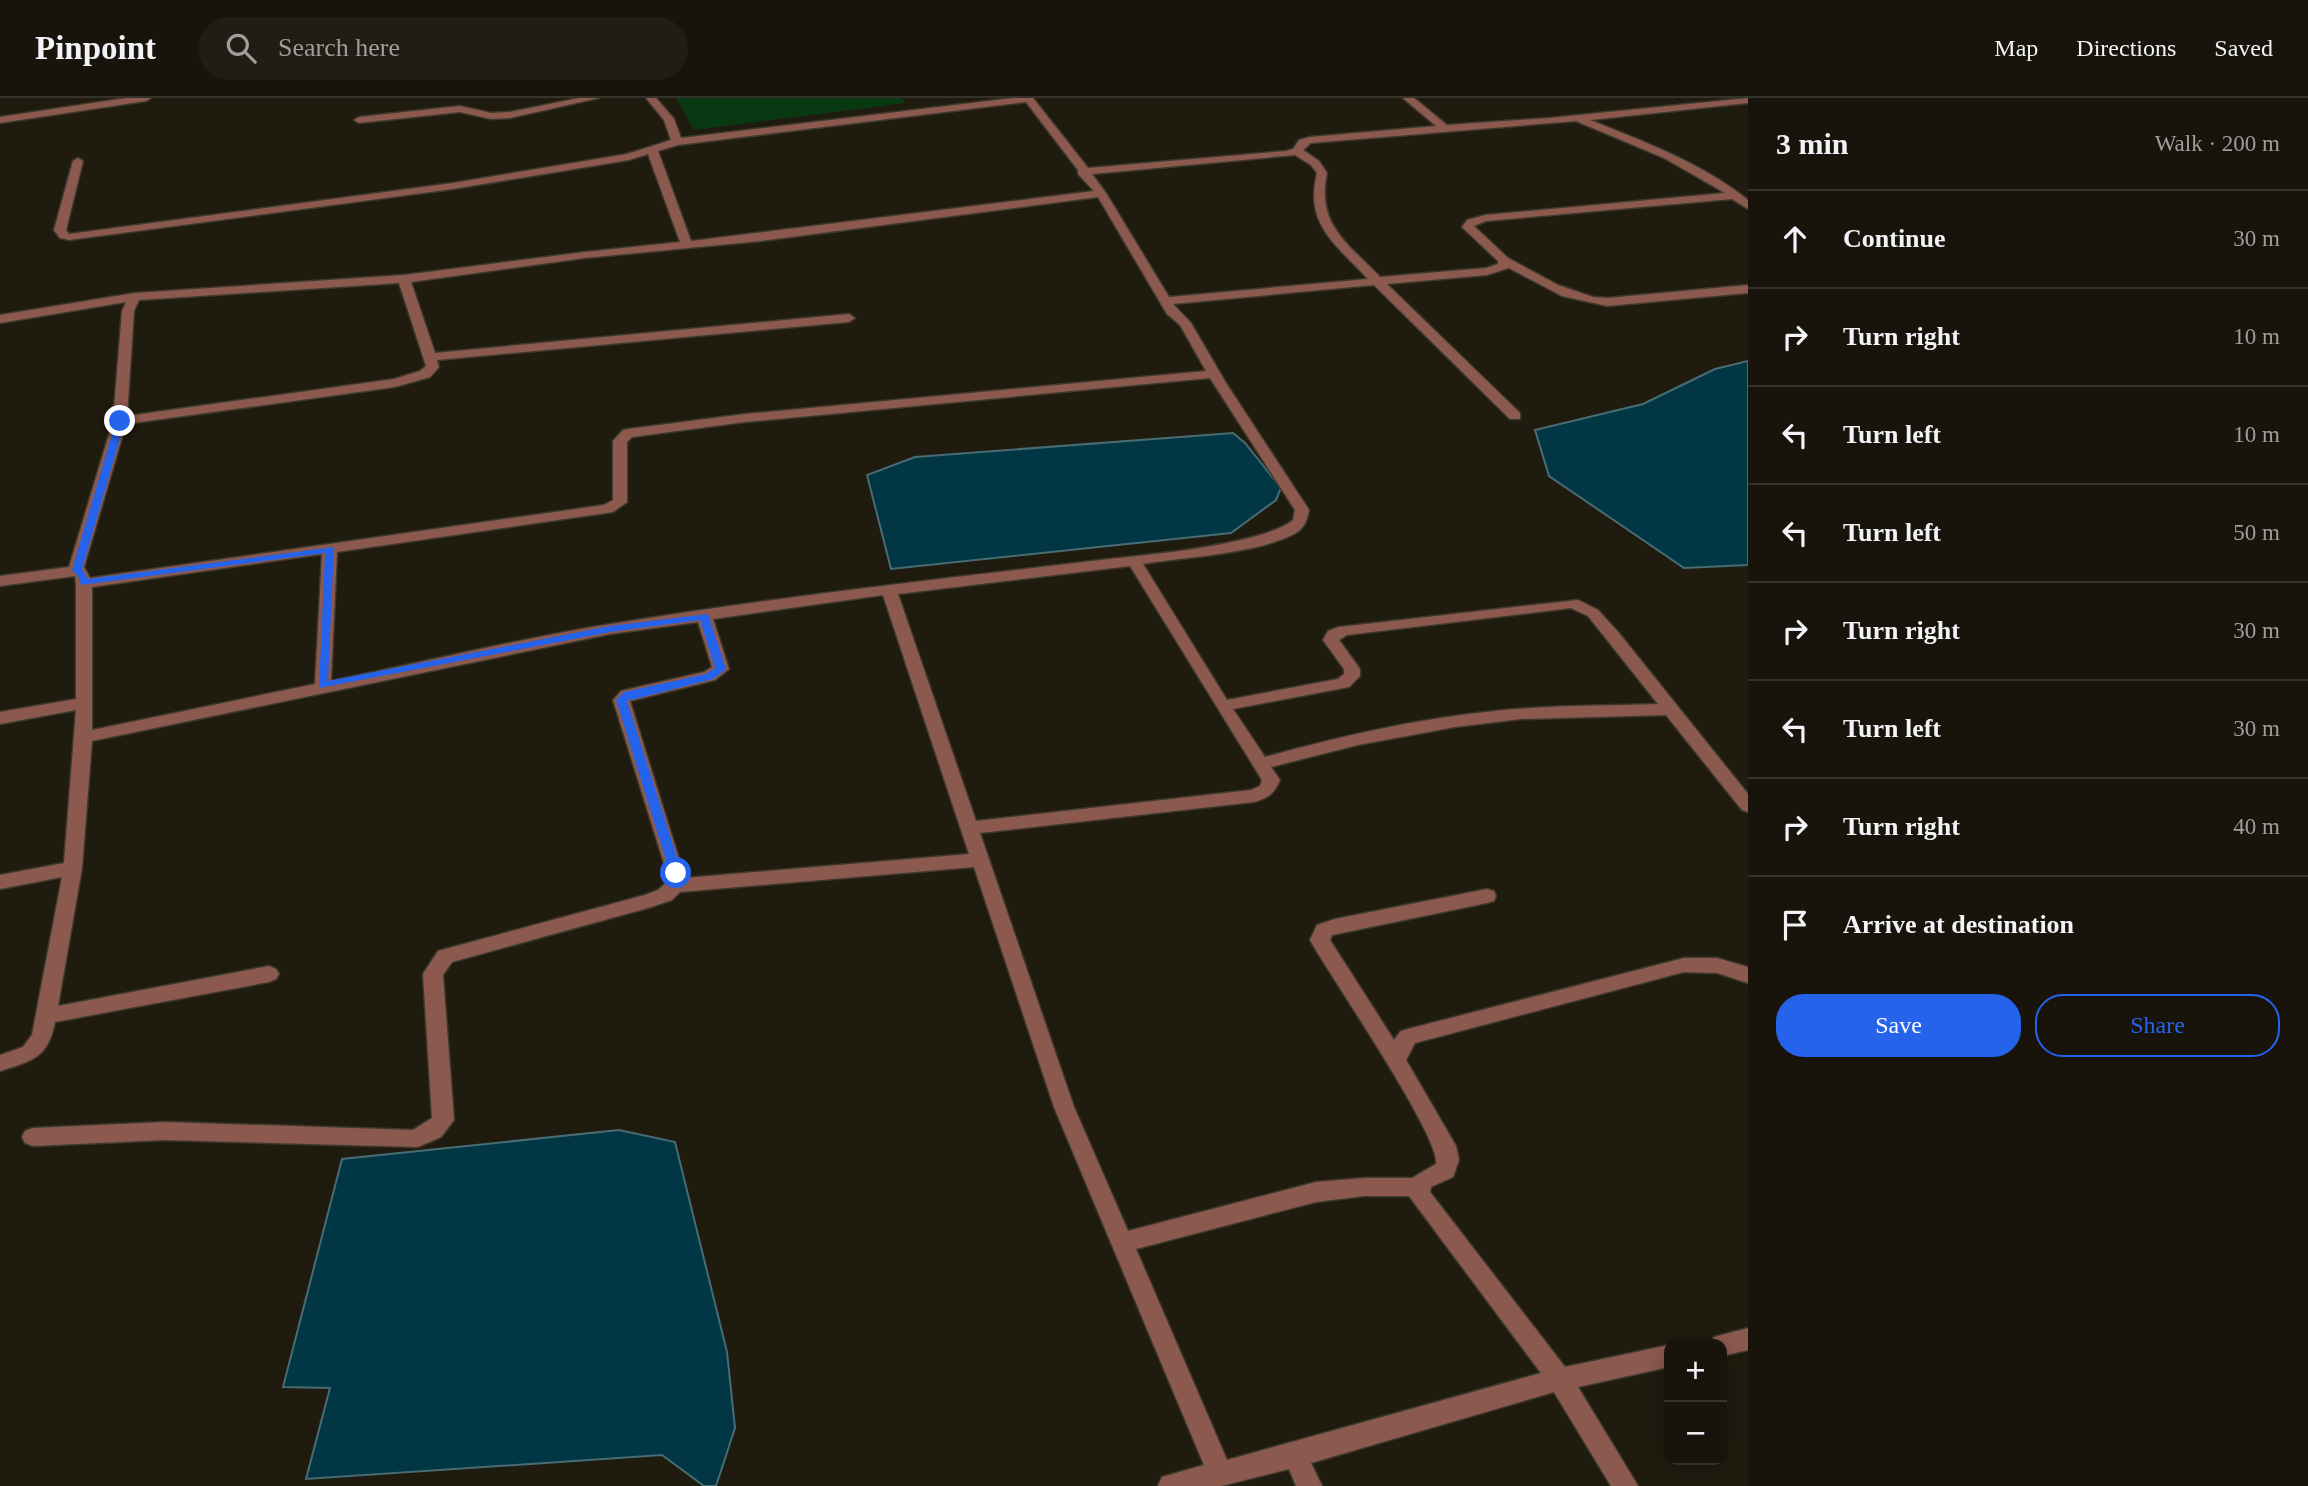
<!DOCTYPE html>
<html lang="en">
<head>
<meta charset="utf-8">
<style>
  :root { --surface:#18140b; --page:#211d14; --text:#f1f3f6; --muted:#9f9e9d; --line:#36332c; --accent:#2563eb }
  body { margin:0; font-family:Georgia,serif; background:var(--page); color:var(--text) }
  .controls { position:absolute; right:21px; bottom:21px; display:grid; overflow:hidden; border-radius:14px; box-shadow:0 4px 18px #0003 }
  .controls button { width:63px; height:63px; display:grid; place-items:center; padding:0; border:0; border-bottom:2px solid var(--line); background:var(--surface); color:var(--text); font:35px sans-serif }
  .stop { position:absolute; width:21px; height:21px; margin:-16px; border:5px solid #2563eb; border-radius:50%; background:#fff }
  .stop.end { background:#2563eb; border-color:#fff; box-shadow:0 2px 7px #0008 }
  .list { margin:0; padding:0; list-style:none }
  h2 { display:flex; justify-content:space-between; align-items:center; height:91px; margin:0; padding:0 28px; font-size:30px }
  h2 small { font-size:23px; font-weight:400; color:var(--muted) }
  .list li { display:grid; grid-template-columns:46px 1fr auto; gap:21px; align-items:center; box-sizing:border-box; height:98px; padding:0 28px; border-top:2px solid var(--line) }
  .list b { display:block; font-size:26px; white-space:nowrap }
  .list em { font-size:23px; font-style:normal; color:var(--muted) }
  .actions { display:flex; gap:14px; padding:21px 28px }
  .actions a { flex:1; padding:16px 0; border:2px solid var(--accent); border-radius:28px; text-align:center; font-size:24px; color:var(--accent) }
  .actions .main { background:var(--accent); color:#fff }
  .icon { flex:none; width:38px; height:38px; fill:none; stroke:currentColor; stroke-width:2; stroke-linecap:round; stroke-linejoin:round }
  .map { position:relative; flex:none; width:1748px; height:1388px; overflow:hidden }
  header { display:flex; align-items:center; gap:42px; box-sizing:border-box; height:98px; padding:0 35px; background:var(--surface); border-bottom:2px solid var(--line) }
  header strong { font-size:33px }
  nav { display:flex; gap:38px; margin-inline-start:auto; font-size:24px }
  .search { width:490px; height:63px; background:var(--page); display:flex; align-items:center; gap:18px; box-sizing:border-box; padding:0 24px; border-radius:38px; color:var(--muted); font-size:26px }
  main { display:flex }
  aside { flex:1; background:var(--surface) }
  .map>svg:first-child { display:block }
  .green { fill:#083912 }
  .water { fill:#013744; stroke:#486c73; stroke-width:2 }
  .lines { fill:none; stroke-linecap:round; stroke-linejoin:round }
  .street-casing { stroke:#3d382c; stroke-width:3 }
  .street { fill:#8b594e; fill-rule:evenodd }
  .route { fill:#2563eb }
</style>
</head>
<body>
<header>
<strong>Pinpoint</strong>
<div class="search"><svg class="icon" aria-label="search" viewBox="0 0 24 24"><circle cx="10" cy="10" r="6"/><path d="M15 15l6 6"/></svg>Search here</div>
<nav><a>Map</a><a>Directions</a><a>Saved</a></nav>
</header>
<main>
<div class="map">
<svg width="1748" height="1388" viewBox="0 0 1748 1388">
  <rect width="100%" height="100%" fill="#201b0f"/>
  <path class="green" d="M676,0H901L906,5L694,32Z"/>
  <g class="water">
    <path d="M1748,263V467L1684,470L1549,378L1535,332L1643,306L1715,271Z"/>
    <path d="M1233,335L1245,345L1281,390L1276,402L1231,435L891,471L867,377L915,359Z"/>
    <path d="M619,1032L675,1044L727,1254L735,1330L716,1388H704L662,1357L306,1381L330,1290L283,1289L342,1061Z"/>
  </g>
  <g class="lines">
    <defs>
      <g id="street">
        <path d="M126,0H151L146,3L0,25V19Z"/>
        <path d="M579,0H599L510,20L491,21L460,14L359,25L354,22L359,19L460,8L491,15L510,14Z"/>
        <path d="M646,0H656L674,21L681,40L1013,0H1033L1088,70L1286,53L1293,51L1299,42L1310,39L1436,28L1403,0H1414L1447,27L1549,20L1748,0V5L1590,22C1645,44 1702,65 1748,102V111L1732,101L1486,123L1474,128L1508,160L1558,187L1593,199L1607,200L1748,187V195L1607,208L1562,198L1509,170L1487,177L1387,186L1520,315V321H1510L1374,187L1173,206L1191,225L1226,285L1309,412C1307,424 1303,432 1292,437C1254,456 1186,459 1143,466L1227,602L1338,581L1344,576V571L1323,542L1328,533L1339,529L1578,502L1598,512L1619,535L1748,696V714L1742,712L1666,617L1521,621L1455,629L1358,647L1271,669L1280,682C1274,696 1268,700 1254,704L980,735L1074,1009L1128,1133L1316,1084L1364,1080H1412L1436,1066C1441,1039 1330,878 1310,842L1317,827L1335,821L1487,791L1494,793L1496,798L1494,803L1487,805L1332,837L1330,842L1394,942L1401,933L1408,931L1684,860H1717L1748,869V885L1717,875L1684,874L1415,945L1406,962L1456,1048L1459,1062L1453,1079L1431,1089L1430,1094L1565,1269L1669,1247V1269L1578,1289L1638,1388H1611L1554,1294L1311,1365L1322,1388H1296L1289,1371L1221,1388H1158L1162,1379L1204,1367L1054,1009L974,769L680,794L672,802L648,810L452,864L443,877L454,1022L441,1039L418,1049L165,1042L33,1048L25,1045L22,1039L25,1033L33,1030L165,1024L413,1032L432,1020L423,876L438,853L645,797L658,792L666,785L667,775L613,602L621,593L704,574L712,569L698,524L610,536L92,643L82,770L58,908L269,868L276,871L279,876L276,881L269,884L55,924C48,961 31,963 0,973V957L23,949L32,937L62,779L0,791V777L64,765L76,612L0,626V614L76,601V485L75,478L0,488V478L69,469L113,323L122,213L126,204L0,225V217L135,195L404,177L585,154L680,144L648,56L629,62L453,91L69,142L60,140L54,132L73,63L78,60L83,63L66,132L69,136L453,85L627,56L671,42L664,22ZM1026,4L1078,72V76L1094,93L691,143L658,53L678,47ZM1576,23L1664,60L1725,95L1485,117L1467,122L1462,129L1498,163V166L1486,170L1380,179C1348,145 1316,127 1327,75L1319,63L1303,52L1311,45ZM1295,57L1311,67L1317,75C1304,127 1336,146 1368,181L1169,199L1106,95L1092,76ZM1098,99L1167,216L1180,227L1206,273L745,316L628,331L623,332L613,343V402L604,407L90,480L84,469L126,326L395,289L430,279L439,269L437,262L849,224L855,220L849,216L435,255L411,184L585,160L761,143ZM399,185L426,268L420,273L394,281L127,318L134,213L139,202ZM1210,280L1295,412L1293,422C1264,446 1150,457 1109,461C943,481 776,499 611,526C517,541 424,564 331,583L337,454L613,414L627,404V344L632,339L745,324ZM322,456L315,586L92,632V489ZM1130,468L1262,682L1260,688L1251,692L976,723L898,496ZM883,497L969,756L685,780L630,603L715,582L729,571L713,521ZM1571,510L1588,518L1658,606C1601,608 1543,607 1486,614C1411,622 1338,639 1265,659L1233,611L1349,589L1360,578V571L1339,542L1347,537ZM1364,1098H1409L1541,1275L1227,1362L1136,1151L1316,1104Z"/>
        <path d="M1748,1230V1252L1722,1258V1246H1711L1714,1239Z"/>
      </g>
    </defs>
    <use href="#street" class="street-casing"/>
    <use href="#street" class="street"/>
  </g>
  <path class="route" d="M120,320L125,323L82,471L88,481L334,449L328,583L610,528L708,516L726,571L713,581L627,603L682,775L680,778L676,779L670,775L616,602L624,594L706,576L715,570L700,522L610,534L319,590L325,455L81,487L78,478L72,472L116,323Z"/>
</svg>
<div class="controls">
<button>+</button>
<button>−</button>
</div>
<div class="stop" style="left:676px;top:775px"></div>
<div class="stop end" style="left:120px;top:323px"></div>
</div>
<aside>
<h2>3 min<small>Walk · 200 m</small></h2>
<ul class="list">
<li><svg class="icon" aria-label="ahead" viewBox="0 0 24 24"><path d="M12 20V5M6 11l6-6 6 6"/></svg><div><b>Continue</b></div><em>30 m</em></li>
<li><svg class="icon" aria-label="right" viewBox="0 0 24 24"><path d="M7 20v-9h11M14 6l5 5-5 5"/></svg><div><b>Turn right</b></div><em>10 m</em></li>
<li><svg class="icon" aria-label="left" viewBox="0 0 24 24"><path d="M17 20v-9H6M10 6l-5 5 5 5"/></svg><div><b>Turn left</b></div><em>10 m</em></li>
<li><svg class="icon" aria-label="left" viewBox="0 0 24 24"><path d="M17 20v-9H6M10 6l-5 5 5 5"/></svg><div><b>Turn left</b></div><em>50 m</em></li>
<li><svg class="icon" aria-label="right" viewBox="0 0 24 24"><path d="M7 20v-9h11M14 6l5 5-5 5"/></svg><div><b>Turn right</b></div><em>30 m</em></li>
<li><svg class="icon" aria-label="left" viewBox="0 0 24 24"><path d="M17 20v-9H6M10 6l-5 5 5 5"/></svg><div><b>Turn left</b></div><em>30 m</em></li>
<li><svg class="icon" aria-label="right" viewBox="0 0 24 24"><path d="M7 20v-9h11M14 6l5 5-5 5"/></svg><div><b>Turn right</b></div><em>40 m</em></li>
<li><svg class="icon" aria-label="arrive" viewBox="0 0 24 24"><path d="M6 21V4h12l-3 4 3 4H6"/></svg><div><b>Arrive at destination</b></div></li>
</ul>
<div class="actions"><a class="main">Save</a><a>Share</a></div>
</aside>
</main>
</body>
</html>
